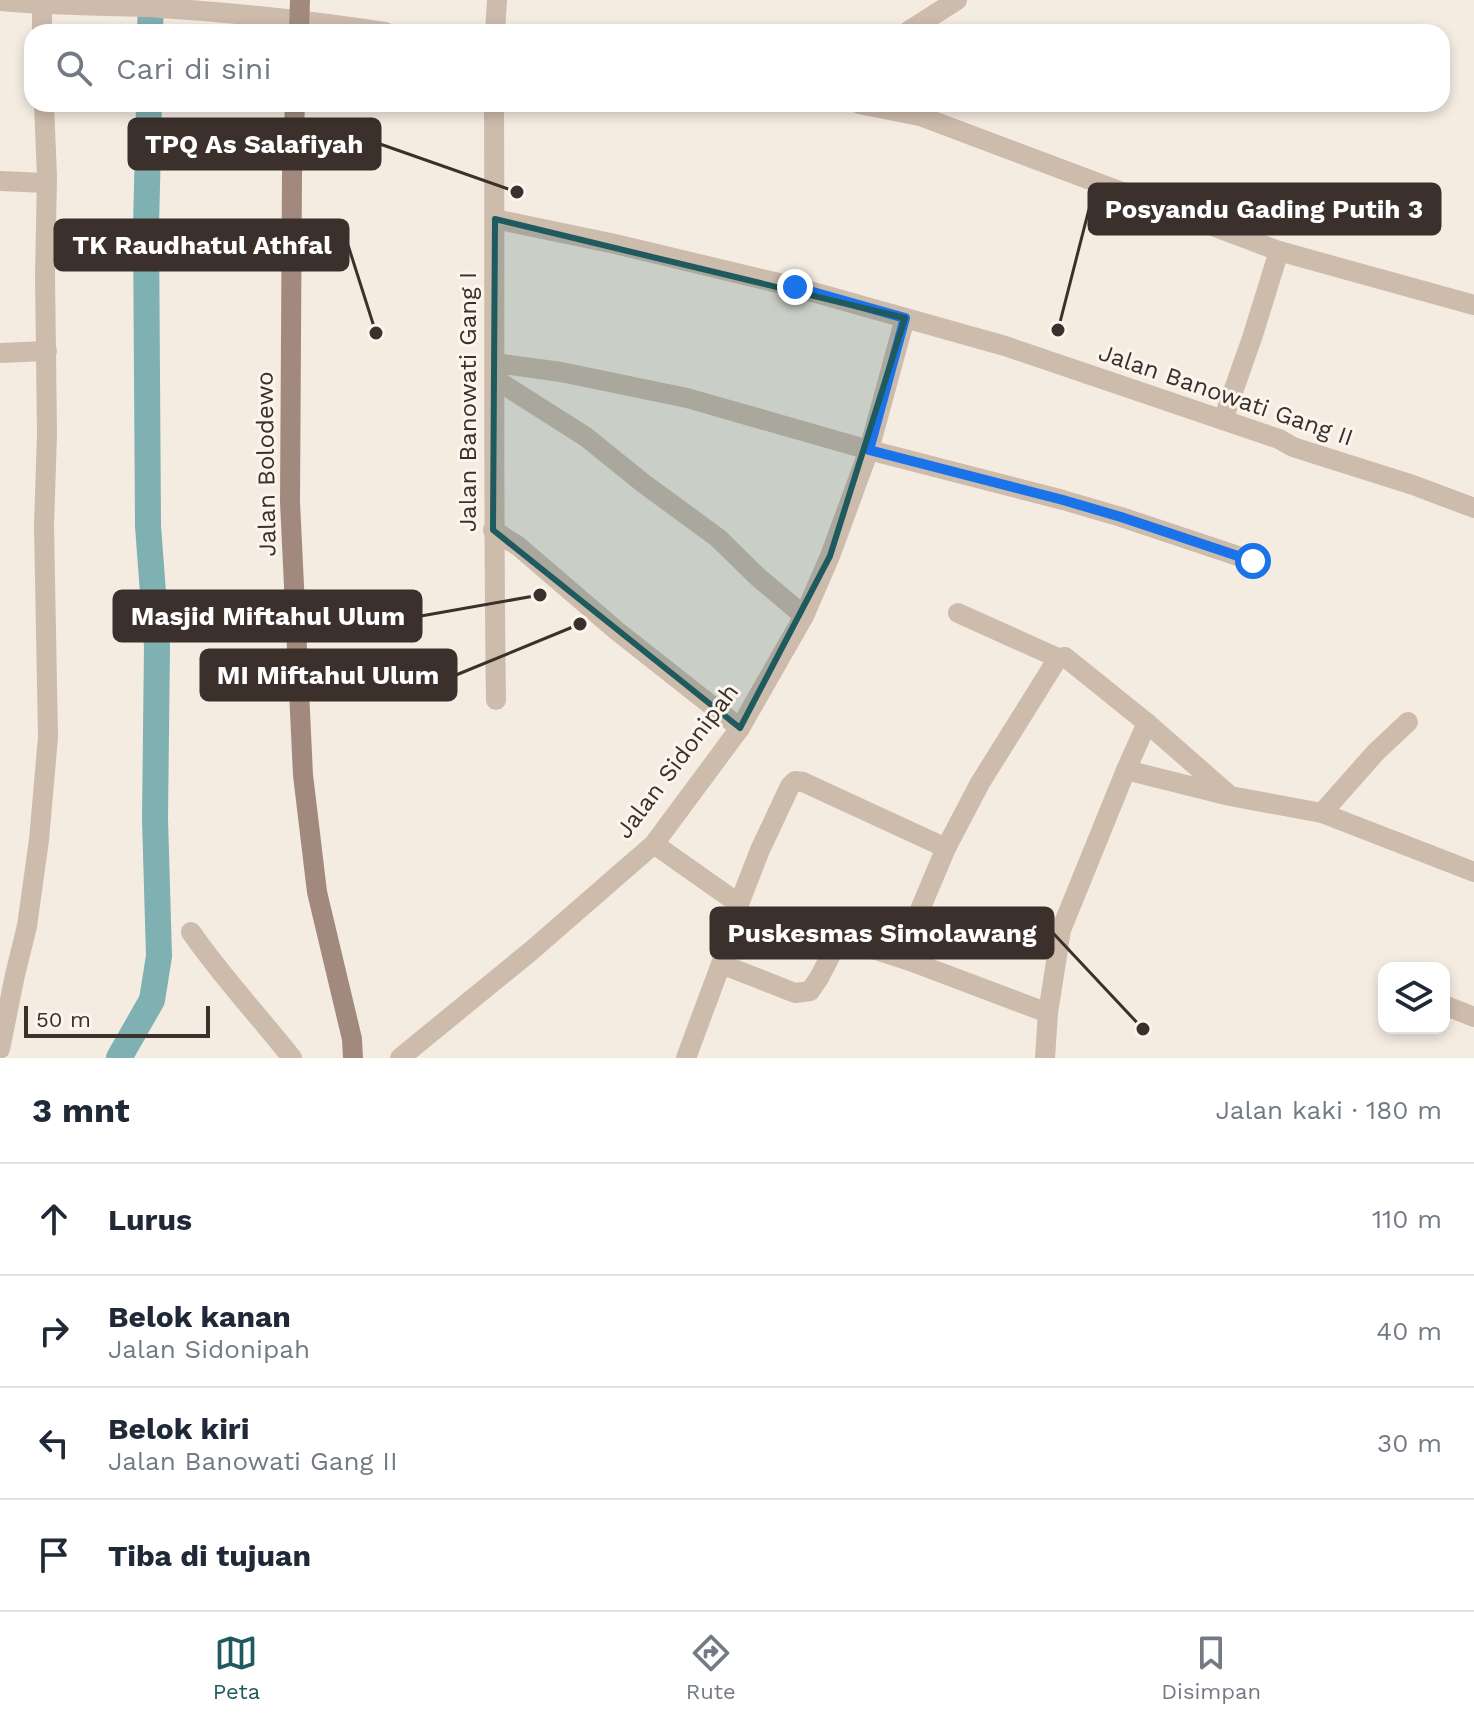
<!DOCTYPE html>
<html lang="id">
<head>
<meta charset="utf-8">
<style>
  :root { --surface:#fff; --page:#f2f2f3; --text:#1f2937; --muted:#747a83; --line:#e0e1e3; --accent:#1f5a5e }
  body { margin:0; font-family:"Work Sans",sans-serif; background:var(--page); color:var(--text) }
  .controls { position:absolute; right:24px; bottom:24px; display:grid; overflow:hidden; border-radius:16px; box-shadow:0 4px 12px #0003 }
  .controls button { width:72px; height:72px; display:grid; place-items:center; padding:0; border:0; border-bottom:2px solid var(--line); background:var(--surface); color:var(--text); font:40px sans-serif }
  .scale { position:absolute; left:24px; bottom:20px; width:186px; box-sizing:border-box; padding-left:8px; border:4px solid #3b302b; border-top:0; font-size:22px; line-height:28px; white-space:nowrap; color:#3b302b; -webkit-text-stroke:6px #fbf5ee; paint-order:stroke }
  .stop { position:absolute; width:24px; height:24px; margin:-18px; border:6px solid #1a73e8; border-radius:50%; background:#fff }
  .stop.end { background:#1a73e8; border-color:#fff; box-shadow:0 2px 8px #0008 }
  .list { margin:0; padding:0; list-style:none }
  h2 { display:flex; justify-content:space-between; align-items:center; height:104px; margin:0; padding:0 32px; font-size:34px }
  h2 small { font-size:26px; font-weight:400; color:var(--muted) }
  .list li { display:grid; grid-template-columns:52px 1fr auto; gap:24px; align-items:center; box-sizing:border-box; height:112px; padding:0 32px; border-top:2px solid var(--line) }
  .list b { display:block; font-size:30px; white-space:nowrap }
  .list p { margin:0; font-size:26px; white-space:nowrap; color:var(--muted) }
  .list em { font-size:26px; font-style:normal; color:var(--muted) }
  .icon { flex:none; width:44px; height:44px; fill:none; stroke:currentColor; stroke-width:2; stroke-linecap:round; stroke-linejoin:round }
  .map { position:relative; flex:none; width:1474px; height:1058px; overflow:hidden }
  .search { position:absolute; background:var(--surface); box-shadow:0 4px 12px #0003; left:24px; right:24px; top:24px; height:88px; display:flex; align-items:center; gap:20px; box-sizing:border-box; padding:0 28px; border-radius:24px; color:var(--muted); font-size:30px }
  .sheet { height:552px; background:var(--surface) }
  nav { display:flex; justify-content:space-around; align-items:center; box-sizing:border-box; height:112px; border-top:2px solid var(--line); background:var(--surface); font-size:22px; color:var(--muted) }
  nav a { display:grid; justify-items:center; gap:4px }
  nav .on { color:var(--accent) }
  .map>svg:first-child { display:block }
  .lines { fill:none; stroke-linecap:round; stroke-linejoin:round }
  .canal { stroke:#7fb0b2; stroke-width:26 }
  .street { stroke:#cdbbac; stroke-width:20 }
  .secondary { stroke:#a18a7d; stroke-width:20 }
  .route { stroke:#1a73e8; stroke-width:10 }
  .marked { fill:#1f5a5e; fill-opacity:0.2; stroke:#1f5a5e; stroke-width:6; stroke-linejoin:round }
  .labels { text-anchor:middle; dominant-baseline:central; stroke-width:6; stroke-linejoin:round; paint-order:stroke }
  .street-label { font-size:24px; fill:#3b302b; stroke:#fbf5ee }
  .leader { fill:none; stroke:#3b302b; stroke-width:3 }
  .callout-dot { fill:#3b302b; stroke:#fbf5ee; stroke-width:3 }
  .callout { fill:#3b302b; stroke:#3b302b; stroke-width:3 }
  .callout-label { font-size:26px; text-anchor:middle; font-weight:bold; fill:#fff }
</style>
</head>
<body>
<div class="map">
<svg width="1474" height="1058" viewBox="0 0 1474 1058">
  <rect width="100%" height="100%" fill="#f4ebe1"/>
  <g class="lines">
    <g class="canal">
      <path d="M150,32L151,0"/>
      <path d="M119,1058L152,1000L159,956L155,819L157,646L148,526L146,226L149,104"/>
    </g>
    <g class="street">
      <path d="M42,0V32"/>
      <path d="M0,1C49,6 98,5 147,7C227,12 306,20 385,32"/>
      <path d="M495,32L497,0"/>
      <path d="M907,32L957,0"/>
      <path d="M494,104C495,303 493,501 496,700"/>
      <path d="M859,104L920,116L1279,251L1474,305"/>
      <path d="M0,181L46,183"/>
      <path d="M495,219L615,244L795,287L1005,346L1279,439L1293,447L1413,485L1474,508"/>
      <path d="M0,353L47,351"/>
      <path d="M495,363L561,372L687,398L869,450L1063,500L1121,517L1253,561"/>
      <path d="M495,379L586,437L643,483L718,538L759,578L804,616"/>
      <path d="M1223,420L1252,338L1279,251"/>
      <path d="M493,530L518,546L617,631L740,728"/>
      <path d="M958,613L1058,658L1065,657L1147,723L1126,770L1230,796L1322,813L1474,872"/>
      <path d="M1147,723L1228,794"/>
      <path d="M1322,813L1376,752L1408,722"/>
      <path d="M654,844L739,904"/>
      <path d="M191,932C222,977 259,1016 292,1058"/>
      <path d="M721,964L795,993L810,991L819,978L836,945L841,941H848L910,961"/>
      <path d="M1444,1005L1474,1017"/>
      <path d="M1048,1013L910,961L907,949L908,938L946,848L980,783L1058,658"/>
      <path d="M0,1049L15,975L27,926L39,840L48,737L44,526L47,434L45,275L47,177L44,104"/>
      <path d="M400,1058L531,951L654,844L740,728L804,616L830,556L869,450L905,318"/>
      <path d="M686,1058L721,964L739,904L760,850L790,786L795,781L803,782L946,848"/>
      <path d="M1045,1058L1048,1013L1061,930L1126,770"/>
    </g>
    <g class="secondary">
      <path d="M299,32L300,0"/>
      <path d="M295,104L292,174L290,502L303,775L317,892L352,1039L353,1058"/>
    </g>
  </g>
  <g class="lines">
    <path class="route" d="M795,287L905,318L869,450L1063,500L1121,517L1253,561"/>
  </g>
  <path class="marked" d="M495,219L905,318L830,556L740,728L493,530Z"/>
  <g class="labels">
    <g class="street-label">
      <text transform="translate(1226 395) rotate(19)">Jalan Banowati Gang II</text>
      <text transform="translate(468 402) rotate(-90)">Jalan Banowati Gang I</text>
      <text transform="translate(266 464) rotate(-91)">Jalan Bolodewo</text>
      <text transform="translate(677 761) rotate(-53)">Jalan Sidonipah</text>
    </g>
  </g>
  <path class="leader" d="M517 192L380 144M1058 330L1089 209M376 333L348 245M540 595L421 616M580 624L456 675M1143 1029L1053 933"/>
  <g class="callout-dot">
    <circle cx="517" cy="192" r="8"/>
    <circle cx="1058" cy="330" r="8"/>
    <circle cx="376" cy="333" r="8"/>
    <circle cx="540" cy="595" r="8"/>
    <circle cx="580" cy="624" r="8"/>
    <circle cx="1143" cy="1029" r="8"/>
  </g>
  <g class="callout">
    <rect x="129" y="119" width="251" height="50" rx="8"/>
    <rect x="1089" y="184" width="351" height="50" rx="8"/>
    <rect x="55" y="220" width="293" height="50" rx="8"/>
    <rect x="114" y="591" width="307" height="50" rx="8"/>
    <rect x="201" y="650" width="255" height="50" rx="8"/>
    <rect x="711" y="908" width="342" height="50" rx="8"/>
  </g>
  <g class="callout-label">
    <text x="254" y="153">TPQ As Salafiyah</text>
    <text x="1264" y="218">Posyandu Gading Putih 3</text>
    <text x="202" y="254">TK Raudhatul Athfal</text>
    <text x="268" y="625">Masjid Miftahul Ulum</text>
    <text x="328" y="684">MI Miftahul Ulum</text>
    <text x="882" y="942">Puskesmas Simolawang</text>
  </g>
</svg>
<div class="controls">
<button><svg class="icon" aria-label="layers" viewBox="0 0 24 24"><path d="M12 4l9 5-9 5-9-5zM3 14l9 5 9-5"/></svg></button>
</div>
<div class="scale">50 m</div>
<div class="stop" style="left:1253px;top:561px"></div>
<div class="stop end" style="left:795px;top:287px"></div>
<div class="search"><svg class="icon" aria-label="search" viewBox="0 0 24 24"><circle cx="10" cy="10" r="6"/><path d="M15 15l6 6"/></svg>Cari di sini</div>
</div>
<section class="sheet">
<h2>3 mnt<small>Jalan kaki · 180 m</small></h2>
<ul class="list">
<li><svg class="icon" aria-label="ahead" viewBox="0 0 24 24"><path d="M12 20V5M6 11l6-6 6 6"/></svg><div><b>Lurus</b></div><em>110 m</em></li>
<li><svg class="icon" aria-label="right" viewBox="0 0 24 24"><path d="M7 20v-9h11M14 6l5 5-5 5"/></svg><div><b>Belok kanan</b><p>Jalan Sidonipah</p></div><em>40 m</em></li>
<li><svg class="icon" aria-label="left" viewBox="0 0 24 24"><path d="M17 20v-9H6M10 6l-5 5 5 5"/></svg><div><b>Belok kiri</b><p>Jalan Banowati Gang II</p></div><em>30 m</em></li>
<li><svg class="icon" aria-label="arrive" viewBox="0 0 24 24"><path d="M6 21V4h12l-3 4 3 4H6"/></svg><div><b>Tiba di tujuan</b></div></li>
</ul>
</section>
<nav>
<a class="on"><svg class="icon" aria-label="map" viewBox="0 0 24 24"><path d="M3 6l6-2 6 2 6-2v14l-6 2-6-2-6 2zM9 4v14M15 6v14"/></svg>Peta</a>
<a><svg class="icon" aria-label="directions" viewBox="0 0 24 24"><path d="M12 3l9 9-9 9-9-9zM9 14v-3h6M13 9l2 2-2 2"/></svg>Rute</a>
<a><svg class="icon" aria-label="saved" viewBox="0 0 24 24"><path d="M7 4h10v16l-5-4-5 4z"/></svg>Disimpan</a>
</nav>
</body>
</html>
